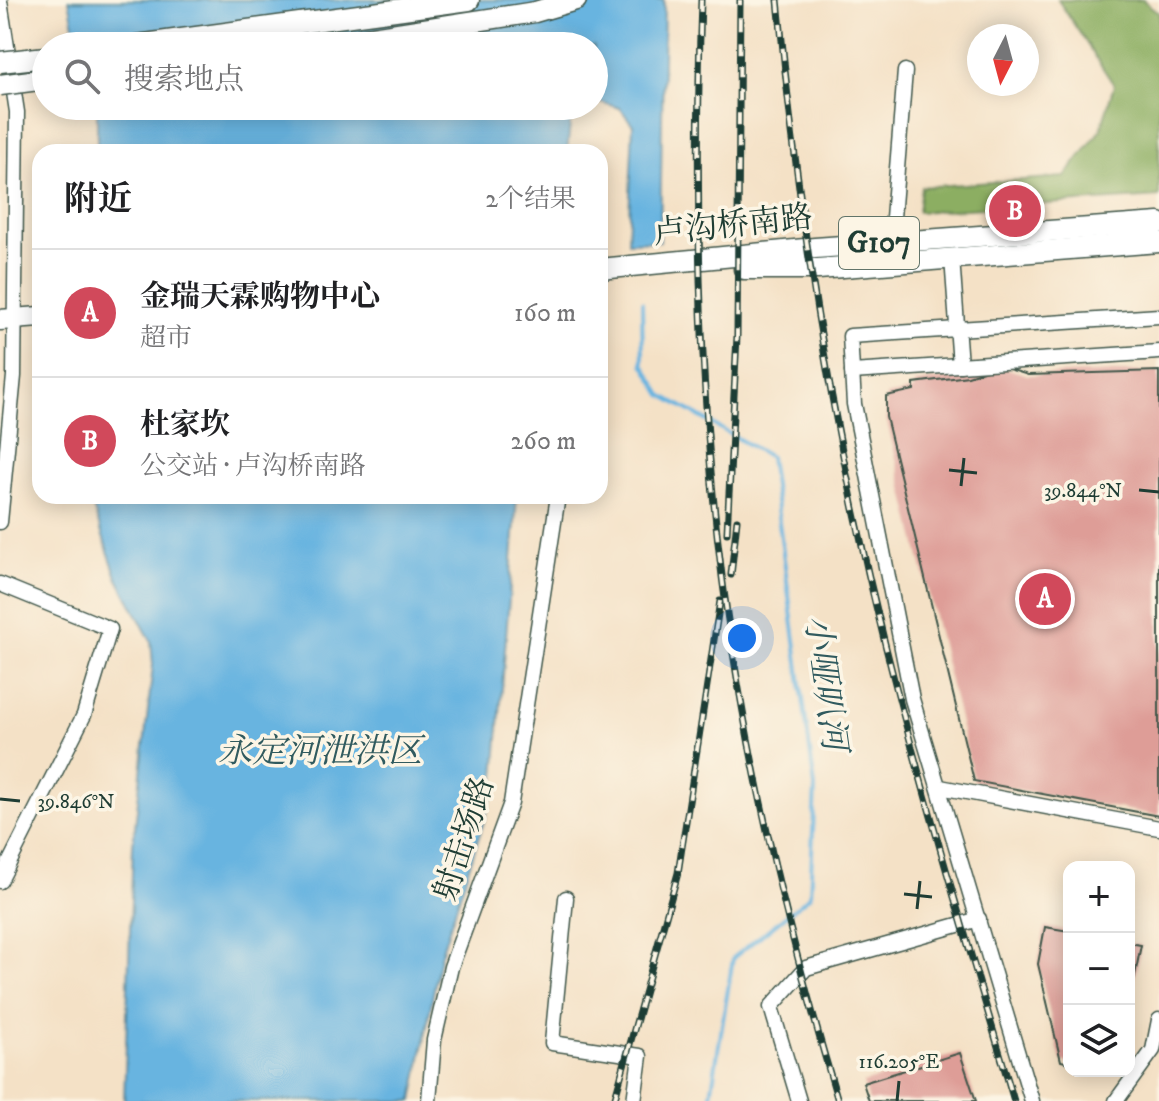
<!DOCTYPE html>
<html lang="zh">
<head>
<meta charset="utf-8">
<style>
  :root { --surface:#fff; --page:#f2f2f2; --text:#202124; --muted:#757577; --line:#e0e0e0; --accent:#d1495b }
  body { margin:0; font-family:"IM FELL DW Pica","Noto Serif SC",serif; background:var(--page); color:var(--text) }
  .controls { position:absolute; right:24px; bottom:24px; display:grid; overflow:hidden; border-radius:16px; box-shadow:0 4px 20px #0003 }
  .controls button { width:72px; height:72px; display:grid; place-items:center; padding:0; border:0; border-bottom:2px solid var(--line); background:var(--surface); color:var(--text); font:40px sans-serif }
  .compass { position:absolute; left:967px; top:24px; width:72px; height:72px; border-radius:50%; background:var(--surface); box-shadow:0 4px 20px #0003; rotate:186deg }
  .you { position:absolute; left:742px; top:638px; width:28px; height:28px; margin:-20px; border:6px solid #fff; border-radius:50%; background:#1a73e8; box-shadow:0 0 0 12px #1a73e833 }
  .badge { display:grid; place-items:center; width:52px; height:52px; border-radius:50%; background:var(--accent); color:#fff; font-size:26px; font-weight:700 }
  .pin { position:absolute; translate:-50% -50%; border:4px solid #fff; box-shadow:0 2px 8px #0006 }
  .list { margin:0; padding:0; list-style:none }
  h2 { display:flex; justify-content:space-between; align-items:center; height:104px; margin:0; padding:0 32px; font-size:34px }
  h2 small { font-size:26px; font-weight:400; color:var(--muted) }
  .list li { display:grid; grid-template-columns:52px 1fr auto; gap:24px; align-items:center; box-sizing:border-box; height:128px; padding:0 32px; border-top:2px solid var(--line) }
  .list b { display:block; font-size:30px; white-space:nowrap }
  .list p { margin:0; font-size:26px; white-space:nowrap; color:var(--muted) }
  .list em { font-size:26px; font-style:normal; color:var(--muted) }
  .icon { flex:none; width:44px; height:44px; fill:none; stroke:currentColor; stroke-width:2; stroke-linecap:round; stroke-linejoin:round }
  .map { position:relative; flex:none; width:1159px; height:1101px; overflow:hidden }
  .search { position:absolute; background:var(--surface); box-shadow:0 4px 20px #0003; left:32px; top:32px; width:576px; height:88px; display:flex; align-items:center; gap:20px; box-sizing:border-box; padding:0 28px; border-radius:44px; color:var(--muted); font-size:30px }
  .panel { position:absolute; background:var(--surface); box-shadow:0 4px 20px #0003; left:32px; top:144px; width:576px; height:360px; border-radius:24px }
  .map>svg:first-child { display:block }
  .forest { fill:#8cae62; stroke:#56764b; stroke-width:2 }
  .water { fill:#67b4e0; stroke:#43788a; stroke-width:2 }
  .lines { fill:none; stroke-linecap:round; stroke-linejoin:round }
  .stream { stroke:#67b4e0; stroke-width:4 }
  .building { fill:#de9d97 }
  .minor-casing { stroke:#3f564a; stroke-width:17 }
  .highway-casing { stroke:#3f564a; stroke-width:23 }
  .minor { stroke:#fff; stroke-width:14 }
  .highway { stroke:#fff; stroke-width:20 }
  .rail-casing { stroke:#1f3d34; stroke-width:7 }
  .rail { stroke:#fcf5e5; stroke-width:4; stroke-dasharray:12; stroke-linecap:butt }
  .highway-bridge-casing { stroke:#3f564a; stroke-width:23; stroke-linecap:butt }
  .highway-bridge { stroke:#fff; stroke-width:20 }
  .ticks { fill:none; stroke:#1f3d34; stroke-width:3 }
  .labels { text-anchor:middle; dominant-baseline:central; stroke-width:7; stroke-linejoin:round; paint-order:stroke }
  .shield { fill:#fcf5e5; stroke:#617469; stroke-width:2 }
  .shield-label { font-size:30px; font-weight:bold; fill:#1f3d34 }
  .street-label { font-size:32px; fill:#1f3d34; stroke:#fcf5e5 }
  .water-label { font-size:34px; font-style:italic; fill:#315b5f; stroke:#fcf5e5 }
  .ticks-label { font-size:20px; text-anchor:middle; fill:#1f3d34; stroke:#fcf5e5; stroke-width:7; stroke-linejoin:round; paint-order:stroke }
</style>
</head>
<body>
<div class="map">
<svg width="1159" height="1101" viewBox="0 0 1159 1101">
  <rect width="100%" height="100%" fill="#fcf5e5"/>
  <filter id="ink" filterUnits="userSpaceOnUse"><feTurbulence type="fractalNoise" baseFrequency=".0125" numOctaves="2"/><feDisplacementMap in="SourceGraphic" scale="16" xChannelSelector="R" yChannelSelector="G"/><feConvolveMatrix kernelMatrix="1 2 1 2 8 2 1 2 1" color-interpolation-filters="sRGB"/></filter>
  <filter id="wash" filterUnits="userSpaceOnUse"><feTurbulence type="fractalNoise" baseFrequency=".006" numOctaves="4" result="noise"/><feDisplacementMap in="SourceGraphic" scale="32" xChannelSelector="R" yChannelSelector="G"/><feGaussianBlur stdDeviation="1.8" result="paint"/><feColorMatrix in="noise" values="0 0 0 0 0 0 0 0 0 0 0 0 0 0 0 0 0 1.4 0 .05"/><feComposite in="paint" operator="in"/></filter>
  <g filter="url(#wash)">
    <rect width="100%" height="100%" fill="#f4e1c6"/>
    <path class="forest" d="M1058,0H1143L1159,13V197L918,212L921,187L1065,177L1101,129L1114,85Z"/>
    <g class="water">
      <path d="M69,0H664L660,241L628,242L633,125L620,108L594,100V46H78Z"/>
      <path d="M97,106H580L571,115L567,152H97Z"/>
      <path d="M89,496H517L494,790L440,957L413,1101H124L133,845L153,665L151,641L117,577Z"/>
    </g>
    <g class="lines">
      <path class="stream" d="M642,302L643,364L662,395L770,457L815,787L810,896L733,958L710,1101"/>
    </g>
    <g id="blocks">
      <g class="building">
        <path d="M999,366L1028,375L1159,371V816L974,781L886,417V396L914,390V383L968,376Z"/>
        <path d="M1045,927L1069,931V1063L1061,1061L1038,964Z"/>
        <path d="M1129,943L1141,945L1130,1000H1129Z"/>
        <path d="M960,1053L976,1101H869L863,1083Z"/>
      </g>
    </g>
  </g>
  <g filter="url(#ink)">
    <use href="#blocks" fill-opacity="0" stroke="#3f564a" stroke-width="2"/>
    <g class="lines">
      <defs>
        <g id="minor">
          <path d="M0,1L17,112L14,376L0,522"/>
          <path d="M891,242L905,71"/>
          <path d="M952,258L960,365"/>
          <path d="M852,372L1159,352"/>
          <path d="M0,584L110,629L84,715L0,881"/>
          <path d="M940,787L1159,828"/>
          <path d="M566,898L552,1043L640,1056L634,1101"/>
          <path d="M429,1101L434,1040L451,967L511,803L558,496"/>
          <path d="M799,1101L771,1007L806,968L979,919"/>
          <path d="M1032,1101L912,699L854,404L850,336L1159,316"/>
          <path d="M1116,1101L1153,1050L1159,1020"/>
        </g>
        <g id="highway">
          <path d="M130,46L469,0"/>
          <path d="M313,46L535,12L576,0"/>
          <path d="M600,269L815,248L1159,223"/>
          <path d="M744,269H818L1159,242"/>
          <path d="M0,320L40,317"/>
        </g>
      </defs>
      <use href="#minor" class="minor-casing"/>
      <use href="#highway" class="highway-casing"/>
      <use href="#minor" class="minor"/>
      <use href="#highway" class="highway"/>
      <defs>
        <g id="rail">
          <path d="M701,0C694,214 699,441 733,653C757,805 794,954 838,1101"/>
          <path d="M778,0C798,218 833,436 886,648C924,800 970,951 1014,1101"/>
          <path d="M727,533L737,336L740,0"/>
          <path d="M731,575L737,520"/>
          <path d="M614,1101L678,873L720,601"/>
        </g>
      </defs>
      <use href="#rail" class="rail-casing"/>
      <use href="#rail" class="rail"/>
      <defs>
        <g id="highway-bridge">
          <path d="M0,62L46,57"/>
          <path d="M0,85L46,79"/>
        </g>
      </defs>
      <use href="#highway-bridge" class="highway-bridge-casing"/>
      <use href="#highway-bridge" class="highway-bridge"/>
    </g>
  </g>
  <path class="ticks" d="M949,470L977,473M961,486L964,458M1139,490L1159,492M0,799L20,801M904,894L932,897M917,909L920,881M897,1101L899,1081"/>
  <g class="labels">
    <rect class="shield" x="839" y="217" width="80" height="52" rx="6"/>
    <g class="shield-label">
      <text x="879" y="243">G107</text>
    </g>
    <g class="street-label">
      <text transform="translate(733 226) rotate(-6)">卢沟桥南路</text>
      <text transform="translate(465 839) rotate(-72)">射击场路</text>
    </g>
    <g class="water-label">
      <text transform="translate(825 683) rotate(82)">小哑叭河</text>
      <text x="320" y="752">永定河泄洪区</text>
    </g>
  </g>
  <g class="ticks-label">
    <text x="1083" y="497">39.844°N</text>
    <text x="76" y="808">39.846°N</text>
    <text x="899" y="1068">116.205°E</text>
  </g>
</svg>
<div class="controls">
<button>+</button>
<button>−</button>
<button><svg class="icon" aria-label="layers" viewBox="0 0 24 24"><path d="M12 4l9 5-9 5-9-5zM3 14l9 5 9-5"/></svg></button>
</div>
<svg class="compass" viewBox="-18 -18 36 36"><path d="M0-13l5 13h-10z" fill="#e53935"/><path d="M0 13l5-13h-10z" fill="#757577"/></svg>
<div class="you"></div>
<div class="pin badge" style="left:1045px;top:599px">A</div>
<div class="pin badge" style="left:1015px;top:211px">B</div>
<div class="search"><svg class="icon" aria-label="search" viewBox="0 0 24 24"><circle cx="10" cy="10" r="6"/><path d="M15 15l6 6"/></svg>搜索地点</div>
<section class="panel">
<h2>附近<small>2个结果</small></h2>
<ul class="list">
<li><span class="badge">A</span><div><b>金瑞天霖购物中心</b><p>超市</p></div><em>160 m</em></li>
<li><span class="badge">B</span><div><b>杜家坎</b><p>公交站 · 卢沟桥南路</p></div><em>260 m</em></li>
</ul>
</section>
</div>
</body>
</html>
